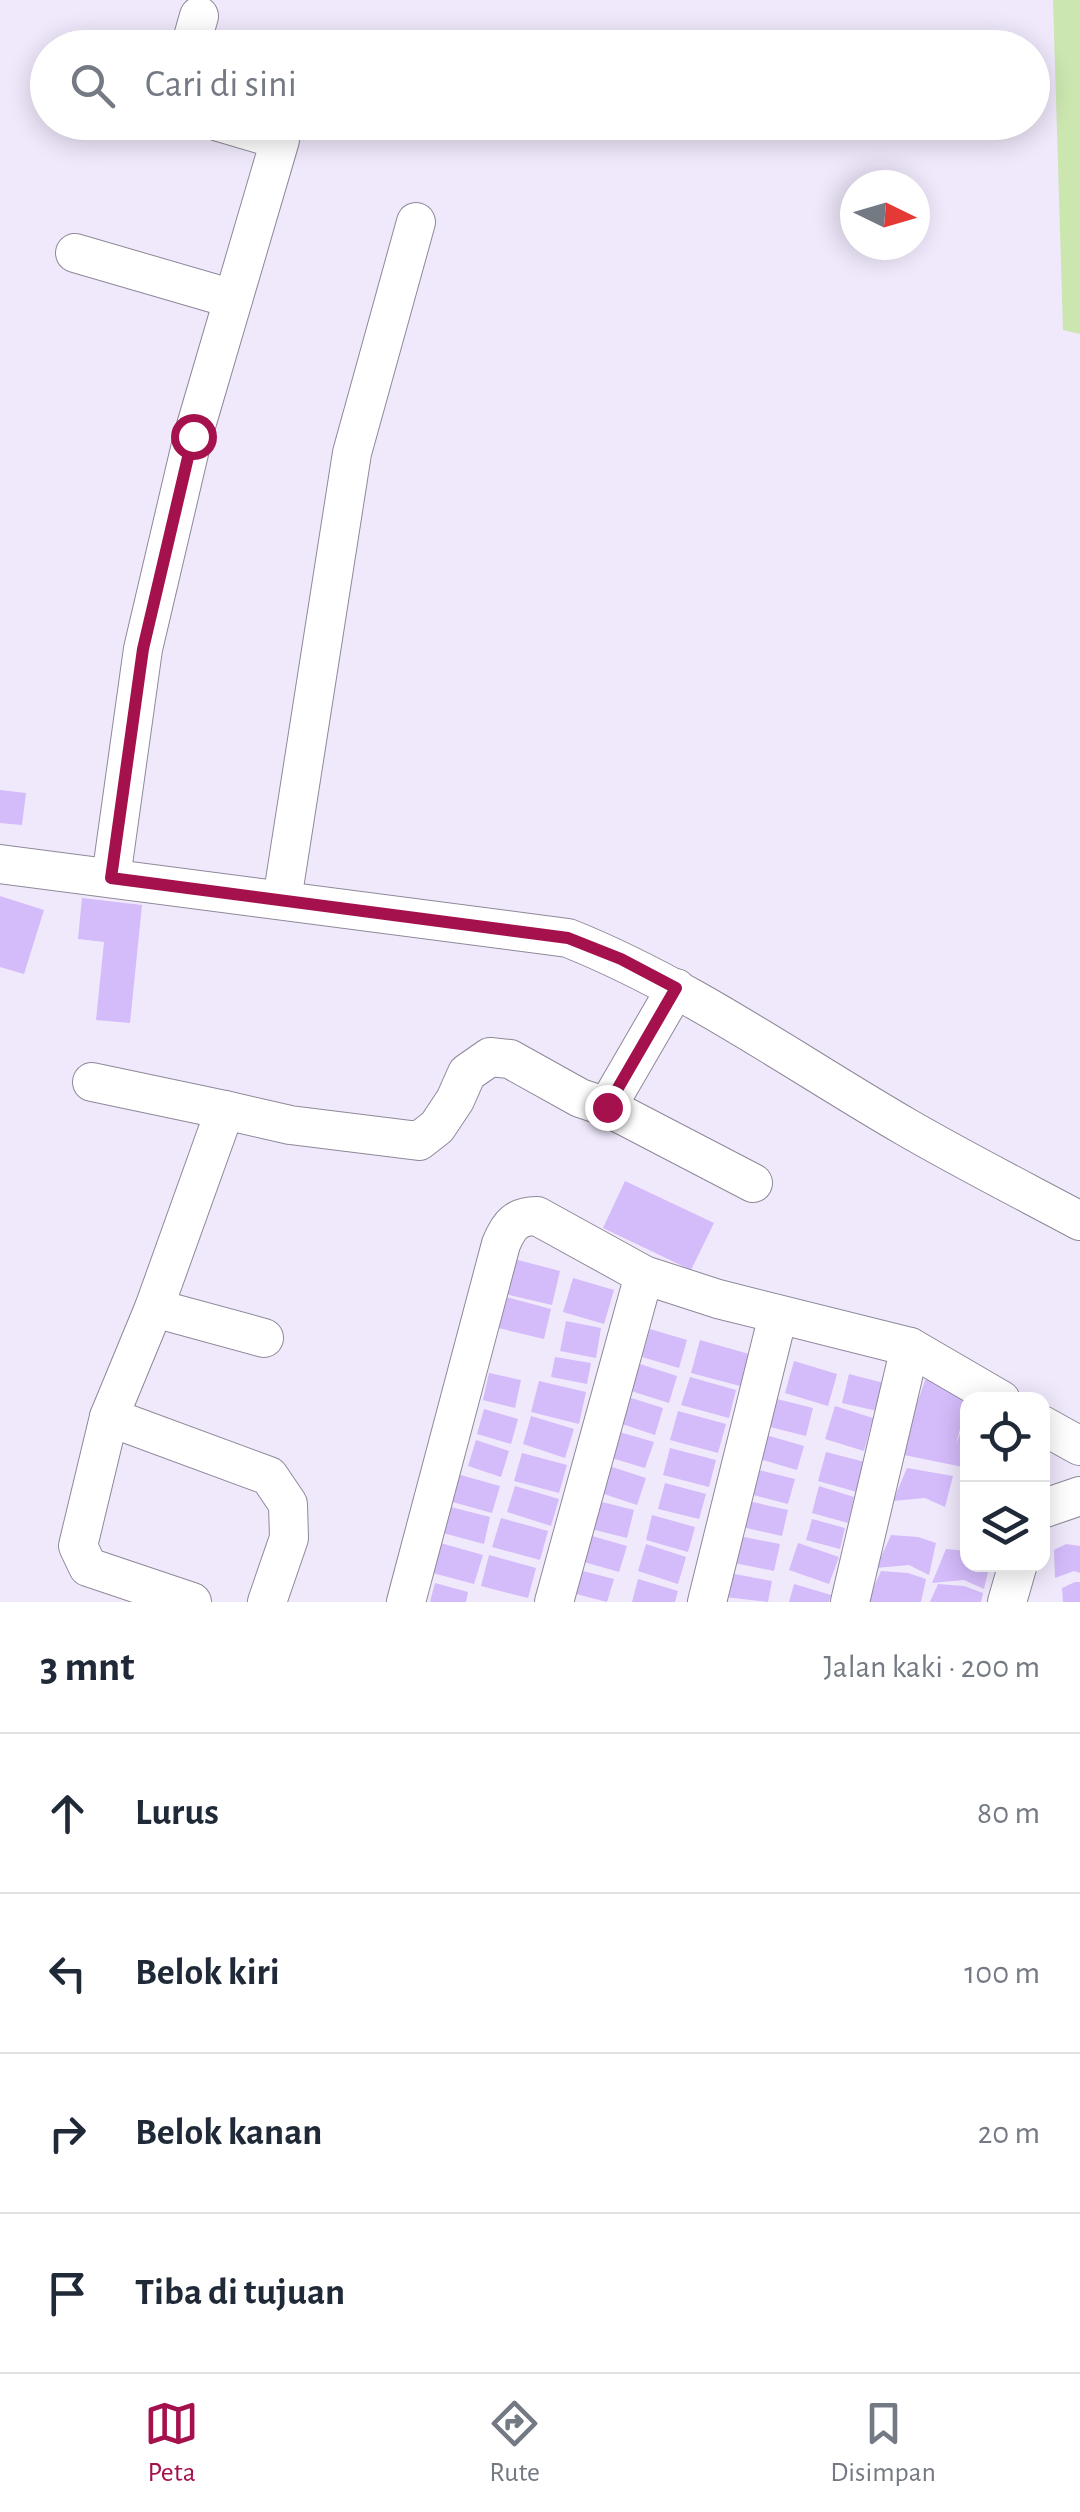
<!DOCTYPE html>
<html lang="id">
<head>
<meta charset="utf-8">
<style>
  :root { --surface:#fff; --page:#f2f2f3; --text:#1f2937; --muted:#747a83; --line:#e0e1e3; --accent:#a5114d }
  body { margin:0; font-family:"Alegreya Sans",sans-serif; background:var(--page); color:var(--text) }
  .controls { position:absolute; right:30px; bottom:30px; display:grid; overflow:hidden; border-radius:20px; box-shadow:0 5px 25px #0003 }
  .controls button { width:90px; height:90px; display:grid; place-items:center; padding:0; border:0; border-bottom:2px solid var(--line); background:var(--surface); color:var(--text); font:50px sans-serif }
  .compass { position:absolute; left:840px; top:170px; width:90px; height:90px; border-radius:50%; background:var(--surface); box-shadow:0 5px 25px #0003; rotate:95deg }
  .stop { position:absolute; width:30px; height:30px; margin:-22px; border:8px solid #a5114d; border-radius:50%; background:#fff }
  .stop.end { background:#a5114d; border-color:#fff; box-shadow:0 2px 10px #0008 }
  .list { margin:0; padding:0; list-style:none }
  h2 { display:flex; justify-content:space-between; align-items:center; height:130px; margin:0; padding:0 40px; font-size:42px }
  h2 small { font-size:32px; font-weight:400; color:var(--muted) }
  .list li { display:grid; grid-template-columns:65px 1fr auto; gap:30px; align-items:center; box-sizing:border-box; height:160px; padding:0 40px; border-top:2px solid var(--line) }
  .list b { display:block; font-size:38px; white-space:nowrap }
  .list em { font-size:32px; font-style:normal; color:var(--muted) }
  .icon { flex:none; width:55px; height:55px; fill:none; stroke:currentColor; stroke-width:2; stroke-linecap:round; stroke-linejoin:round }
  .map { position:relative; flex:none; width:1080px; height:1602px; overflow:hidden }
  .search { position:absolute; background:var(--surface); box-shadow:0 5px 25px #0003; left:30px; right:30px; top:30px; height:110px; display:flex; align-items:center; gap:25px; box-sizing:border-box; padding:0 35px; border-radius:55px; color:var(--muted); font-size:38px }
  .sheet { height:770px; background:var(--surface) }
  nav { display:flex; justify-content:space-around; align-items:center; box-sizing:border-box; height:140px; border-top:2px solid var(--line); background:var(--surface); font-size:28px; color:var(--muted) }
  nav a { display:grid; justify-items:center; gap:5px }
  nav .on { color:var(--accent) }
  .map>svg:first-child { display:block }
  .green { fill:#cce6b0 }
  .building { fill:#d4bbfa }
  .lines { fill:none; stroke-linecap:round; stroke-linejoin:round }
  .minor-casing { stroke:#8e8899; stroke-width:40 }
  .minor { stroke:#fff; stroke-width:38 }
  .route { stroke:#a5114d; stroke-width:12 }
</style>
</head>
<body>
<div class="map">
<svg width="1080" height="1602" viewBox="0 0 1080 1602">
  <rect width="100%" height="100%" fill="#f0e9fc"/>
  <path class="green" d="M1053,0H1080V334L1063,330Z"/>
  <g class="building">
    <path d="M0,790L26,793L22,825L0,823Z"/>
    <path d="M0,896L44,910L24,974L0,967Z"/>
    <path d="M82,898L142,905L130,1023L96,1020L104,942L78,939Z"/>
    <path d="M625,1181L714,1223L691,1270L603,1228Z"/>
    <path d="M514,1259L560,1271L552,1305L505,1294Z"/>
    <path d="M573,1278L614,1290L604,1324L563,1312Z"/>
    <path d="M506,1297L551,1309L544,1339L498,1328Z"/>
    <path d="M566,1321L601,1328L596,1358L560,1351Z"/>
    <path d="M650,1329L687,1340L679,1368L642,1357Z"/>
    <path d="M700,1340L749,1354L740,1386L691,1373Z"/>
    <path d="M555,1357L591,1363L587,1384L551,1377Z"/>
    <path d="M794,1361L837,1374L828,1406L785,1393Z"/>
    <path d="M640,1364L677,1376L669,1403L631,1391Z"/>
    <path d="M489,1373L521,1380L515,1408L483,1400Z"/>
    <path d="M849,1374L884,1383L877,1411L842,1403Z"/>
    <path d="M690,1377L736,1390L729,1418L681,1405Z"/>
    <path d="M926,1378L970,1392L956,1444L968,1414V1468L899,1454Z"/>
    <path d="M539,1381L586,1392L579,1424L531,1412Z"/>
    <path d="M625,1396L663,1408L655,1435L616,1422Z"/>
    <path d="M773,1398L813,1408L806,1436L766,1426Z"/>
    <path d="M835,1406L873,1418L864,1451L825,1439Z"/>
    <path d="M484,1409L518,1419L511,1444L477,1434Z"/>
    <path d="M678,1411L726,1424L718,1453L670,1440Z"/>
    <path d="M531,1416L574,1429L565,1458L523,1444Z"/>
    <path d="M616,1431L654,1442L645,1468L608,1457Z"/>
    <path d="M766,1435L804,1446L797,1470L759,1459Z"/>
    <path d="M476,1440L509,1451L501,1477L468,1466Z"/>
    <path d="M670,1448L716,1460L709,1487L663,1475Z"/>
    <path d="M826,1452L865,1462L857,1492L818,1481Z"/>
    <path d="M522,1453L567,1465L559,1493L514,1481Z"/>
    <path d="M609,1466L646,1478L637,1505L601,1493Z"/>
    <path d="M907,1468L953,1476L945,1507L925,1498L893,1501Z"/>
    <path d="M755,1469L795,1479L788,1504L749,1494Z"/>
    <path d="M457,1474L500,1486L492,1513L449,1501Z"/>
    <path d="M665,1483L706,1494L699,1519L658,1509Z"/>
    <path d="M515,1486L559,1499L551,1526L507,1512Z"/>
    <path d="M819,1486L854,1497L848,1523L812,1513Z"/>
    <path d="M598,1501L634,1510L627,1538L591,1529Z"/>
    <path d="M748,1501L788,1510L782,1536L742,1527Z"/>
    <path d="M447,1506L490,1517L484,1544L439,1532Z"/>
    <path d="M652,1515L695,1527L688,1552L646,1540Z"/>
    <path d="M501,1518L548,1531L540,1560L492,1547Z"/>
    <path d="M812,1519L845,1528L840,1549L806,1540Z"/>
    <path d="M891,1535L918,1537L936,1543L929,1575L909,1565L876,1568Z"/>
    <path d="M592,1536L627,1546L619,1572L584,1562Z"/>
    <path d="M739,1536L780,1544L774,1571L734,1563Z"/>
    <path d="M437,1542L483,1555L474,1584L429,1572Z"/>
    <path d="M798,1543L839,1557L829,1584L789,1570Z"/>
    <path d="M646,1544L686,1557L678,1584L638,1571Z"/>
    <path d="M1066,1544L1080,1546V1573L1074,1571L1055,1578L1054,1550Z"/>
    <path d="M946,1549L968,1551V1564H990L984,1589L964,1580L932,1583Z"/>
    <path d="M489,1555L536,1568L528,1598L481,1586Z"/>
    <path d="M583,1571L614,1579L607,1602L576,1594Z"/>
    <path d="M881,1571L908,1573L926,1579L921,1602H867Z"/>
    <path d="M729,1573L772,1581L768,1602L725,1597Z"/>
    <path d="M638,1579L678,1591L675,1602H632Z"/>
    <path d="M1075,1582H1080V1602H1063L1062,1588Z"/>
    <path d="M435,1583L468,1592L466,1602H430Z"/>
    <path d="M794,1584L831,1595L829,1602H789Z"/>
    <path d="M938,1584L964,1586L983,1593L981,1602H930Z"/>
  </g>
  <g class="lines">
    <defs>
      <g id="minor">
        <path d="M190,48L199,16"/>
        <path d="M75,253L233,299"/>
        <path d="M0,864L568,938C688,986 794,1062 906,1127C963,1160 1022,1190 1080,1221"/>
        <path d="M111,878L143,649L193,436L280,140L219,122"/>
        <path d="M282,900L352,453L416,222"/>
        <path d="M92,1082L225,1110"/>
        <path d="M607,1107L753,1183"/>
        <path d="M154,1308L264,1338"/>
        <path d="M109,1417L78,1546L88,1567L192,1602"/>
        <path d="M1042,1425L1080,1446"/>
        <path d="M1042,1509L1080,1496"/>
        <path d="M267,1602L289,1538L288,1504L269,1476L109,1417L154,1308L225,1110L290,1125L419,1141L437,1127L455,1100L467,1073L490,1057L510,1059L580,1098L607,1107L676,988"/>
        <path d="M406,1602L501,1244C509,1225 516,1216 537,1216L644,1275L718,1299L910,1347L1001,1400"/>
        <path d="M554,1602L644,1275"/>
        <path d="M707,1602L778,1315"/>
        <path d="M850,1602L910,1347"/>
        <path d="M1007,1602L1018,1564"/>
      </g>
    </defs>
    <use href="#minor" class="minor-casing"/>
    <use href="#minor" class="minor"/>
  </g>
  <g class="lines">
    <path class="route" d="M193,436L143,649L111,878L568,938L621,959L676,988L607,1107"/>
  </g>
</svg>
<div class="controls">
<button><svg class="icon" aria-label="locate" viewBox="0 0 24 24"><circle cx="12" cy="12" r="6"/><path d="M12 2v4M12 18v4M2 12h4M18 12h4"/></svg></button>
<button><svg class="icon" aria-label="layers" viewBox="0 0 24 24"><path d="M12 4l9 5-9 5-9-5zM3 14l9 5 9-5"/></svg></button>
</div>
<svg class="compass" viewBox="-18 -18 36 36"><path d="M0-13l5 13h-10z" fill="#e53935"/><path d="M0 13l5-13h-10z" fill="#747a83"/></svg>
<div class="stop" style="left:193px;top:436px"></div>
<div class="stop end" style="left:607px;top:1107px"></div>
<div class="search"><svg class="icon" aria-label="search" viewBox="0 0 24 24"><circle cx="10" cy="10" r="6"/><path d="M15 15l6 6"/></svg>Cari di sini</div>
</div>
<section class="sheet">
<h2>3 mnt<small>Jalan kaki · 200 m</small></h2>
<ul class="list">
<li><svg class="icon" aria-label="ahead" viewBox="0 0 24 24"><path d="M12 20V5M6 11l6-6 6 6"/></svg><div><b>Lurus</b></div><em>80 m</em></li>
<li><svg class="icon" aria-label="left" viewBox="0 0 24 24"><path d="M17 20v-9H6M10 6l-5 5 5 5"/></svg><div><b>Belok kiri</b></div><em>100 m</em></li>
<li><svg class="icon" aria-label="right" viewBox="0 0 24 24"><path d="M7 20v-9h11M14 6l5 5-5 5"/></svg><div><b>Belok kanan</b></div><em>20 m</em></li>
<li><svg class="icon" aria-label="arrive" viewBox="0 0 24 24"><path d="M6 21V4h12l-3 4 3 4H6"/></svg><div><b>Tiba di tujuan</b></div></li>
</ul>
</section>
<nav>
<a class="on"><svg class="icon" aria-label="map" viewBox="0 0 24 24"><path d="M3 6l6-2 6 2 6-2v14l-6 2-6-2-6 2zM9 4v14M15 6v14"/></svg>Peta</a>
<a><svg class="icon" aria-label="directions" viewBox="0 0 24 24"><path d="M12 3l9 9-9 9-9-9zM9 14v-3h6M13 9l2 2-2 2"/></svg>Rute</a>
<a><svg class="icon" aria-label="saved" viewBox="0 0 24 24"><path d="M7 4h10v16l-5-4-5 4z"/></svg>Disimpan</a>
</nav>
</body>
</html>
